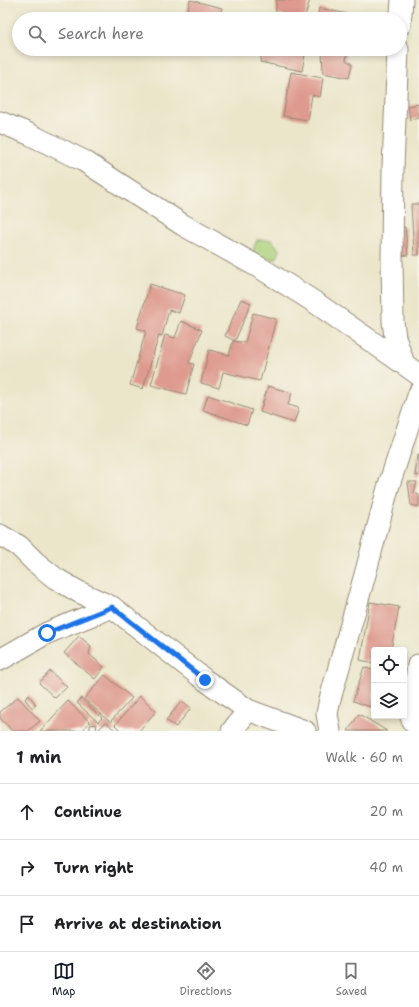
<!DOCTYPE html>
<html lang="en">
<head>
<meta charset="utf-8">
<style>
  :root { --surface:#fff; --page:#f6f6f6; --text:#202124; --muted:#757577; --line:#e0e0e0; --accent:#111827 }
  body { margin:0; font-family:"Shantell Sans",sans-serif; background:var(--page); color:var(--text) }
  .controls { position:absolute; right:12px; bottom:12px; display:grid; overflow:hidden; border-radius:4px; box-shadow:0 2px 6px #0003 }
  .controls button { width:36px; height:36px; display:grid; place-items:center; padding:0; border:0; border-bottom:1px solid var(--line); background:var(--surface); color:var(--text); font:20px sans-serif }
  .stop { position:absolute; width:12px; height:12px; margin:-9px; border:3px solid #1a73e8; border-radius:50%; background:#fff }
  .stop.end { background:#1a73e8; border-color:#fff; box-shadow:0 1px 4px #0008 }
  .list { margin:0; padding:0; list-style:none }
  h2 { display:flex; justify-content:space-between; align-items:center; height:52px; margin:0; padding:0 16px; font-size:17px }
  h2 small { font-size:13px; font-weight:400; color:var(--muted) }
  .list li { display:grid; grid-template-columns:26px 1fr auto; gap:12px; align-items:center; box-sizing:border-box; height:56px; padding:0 16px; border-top:1px solid var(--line) }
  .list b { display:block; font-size:15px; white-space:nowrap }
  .list em { font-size:13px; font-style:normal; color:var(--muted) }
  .icon { flex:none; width:22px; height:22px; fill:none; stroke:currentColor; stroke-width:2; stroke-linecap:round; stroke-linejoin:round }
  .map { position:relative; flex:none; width:419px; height:731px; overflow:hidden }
  .search { position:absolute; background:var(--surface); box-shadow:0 2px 6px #0003; left:12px; right:12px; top:12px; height:44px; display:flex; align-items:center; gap:10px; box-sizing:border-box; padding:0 14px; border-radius:22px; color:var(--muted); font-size:15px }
  .sheet { height:220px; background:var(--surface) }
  nav { display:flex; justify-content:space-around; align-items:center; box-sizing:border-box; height:56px; border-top:1px solid var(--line); background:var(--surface); font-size:11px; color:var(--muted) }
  nav a { display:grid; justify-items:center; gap:2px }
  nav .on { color:var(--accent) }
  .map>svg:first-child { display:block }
  .green { fill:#acd27c; stroke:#747e4d }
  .building { fill:#de9a8e }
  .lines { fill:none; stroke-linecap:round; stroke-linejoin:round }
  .minor-casing { stroke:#938874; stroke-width:23 }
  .minor { stroke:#fff; stroke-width:21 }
  .route { stroke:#1a73e8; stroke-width:5 }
</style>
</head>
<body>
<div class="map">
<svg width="419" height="731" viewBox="0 0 419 731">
  <rect width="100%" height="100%" fill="#f7f3e8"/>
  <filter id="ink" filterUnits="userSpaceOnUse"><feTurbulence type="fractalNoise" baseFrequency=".025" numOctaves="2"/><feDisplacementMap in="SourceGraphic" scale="8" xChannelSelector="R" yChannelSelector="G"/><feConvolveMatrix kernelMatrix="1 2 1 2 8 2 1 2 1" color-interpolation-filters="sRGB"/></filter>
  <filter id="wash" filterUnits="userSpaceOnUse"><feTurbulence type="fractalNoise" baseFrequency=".012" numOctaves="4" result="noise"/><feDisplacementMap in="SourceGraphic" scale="16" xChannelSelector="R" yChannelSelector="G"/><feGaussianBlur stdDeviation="0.9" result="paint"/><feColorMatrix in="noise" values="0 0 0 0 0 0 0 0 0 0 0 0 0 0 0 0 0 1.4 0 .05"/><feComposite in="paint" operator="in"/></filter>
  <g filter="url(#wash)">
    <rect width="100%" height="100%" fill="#ebe6ca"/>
    <path class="green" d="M257,240H272L280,251L276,259L259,258L253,250Z"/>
    <g id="blocks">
      <g class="building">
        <path d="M190,0L222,8L219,19H185Z"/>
        <path d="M276,0H310L304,19H293L276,13Z"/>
        <path d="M319,8L362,17L361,19H317Z"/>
        <path d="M263,49H306L302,71L260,62Z"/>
        <path d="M322,49H348L346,60L352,64L349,78L323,73Z"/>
        <path d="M291,72L323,78L320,97L312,95L308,120L283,116Z"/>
        <path d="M419,104V118L410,120L408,106Z"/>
        <path d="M411,204H419V255H414Z"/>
        <path d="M405,227L408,255L397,256L394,229Z"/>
        <path d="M150,284L185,295L179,313L169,310L162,336L159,335L143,389L130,385L146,331L137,328Z"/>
        <path d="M241,299L251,303L235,341L225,336Z"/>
        <path d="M253,313L276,319L260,381L223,372L219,388L201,383L209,350L229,355L233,341L245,343Z"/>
        <path d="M181,321L202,330L189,363L194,364L186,394L151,385L165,335L175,338Z"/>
        <path d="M268,386L292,393L288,405L299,408L294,423L260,412Z"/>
        <path d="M208,395L252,410L247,425L203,410Z"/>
        <path d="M418,455H419V476L415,475Z"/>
        <path d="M408,482H417L414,493L419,495V507L411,505Z"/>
        <path d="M370,602L399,607L391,650H374V663L360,660Z"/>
        <path d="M79,636L91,646L89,654L104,667L95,679L64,653Z"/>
        <path d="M373,664H374V708L353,701L364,667L372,670Z"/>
        <path d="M50,671L67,687L55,698L39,683Z"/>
        <path d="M105,675L132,698L110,722L84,699Z"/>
        <path d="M29,695L36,705L32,708L25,699Z"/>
        <path d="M140,696L156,711L139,731H121L115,725Z"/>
        <path d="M18,697L40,721L28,731H12L0,718V712Z"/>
        <path d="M81,698L102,718L98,722L77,703Z"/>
        <path d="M68,701L90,722L82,731H40Z"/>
        <path d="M182,701L191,708L176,727L166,720Z"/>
        <path d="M359,714L387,731H348Z"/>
        <path d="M106,722L116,731H101L99,729Z"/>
        <path d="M96,724L97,731H90V725Z"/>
      </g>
    </g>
  </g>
  <g filter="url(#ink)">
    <use href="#blocks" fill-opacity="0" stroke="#938874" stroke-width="1"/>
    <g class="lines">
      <defs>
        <g id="minor">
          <path d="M400,25L402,0"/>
          <path d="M398,49L393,167L392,259L393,321L395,337L404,364L419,375"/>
          <path d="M0,122L29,134L84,161L183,225L262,269L313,301L404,364"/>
          <path d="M0,535L19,546L35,562L55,578L79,592L112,607L205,680L248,710L305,731"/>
          <path d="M0,660L47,633L112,607"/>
          <path d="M418,665L411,717L413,722L419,728"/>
          <path d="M232,731L248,710"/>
          <path d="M330,731L327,714L330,699L366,571L388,488L419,393"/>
        </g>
      </defs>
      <use href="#minor" class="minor-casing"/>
      <use href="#minor" class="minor"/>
    </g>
  </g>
  <g class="lines" filter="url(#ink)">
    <path class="route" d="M47,633L112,607L205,680"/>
  </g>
</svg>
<div class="controls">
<button><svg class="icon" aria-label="locate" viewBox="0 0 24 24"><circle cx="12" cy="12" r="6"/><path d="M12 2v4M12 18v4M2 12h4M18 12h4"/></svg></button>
<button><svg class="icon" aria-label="layers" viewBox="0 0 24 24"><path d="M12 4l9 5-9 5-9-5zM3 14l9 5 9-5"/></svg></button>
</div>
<div class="stop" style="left:47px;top:633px"></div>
<div class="stop end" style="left:205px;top:680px"></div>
<div class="search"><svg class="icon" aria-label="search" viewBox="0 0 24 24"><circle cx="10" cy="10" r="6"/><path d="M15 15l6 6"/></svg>Search here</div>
</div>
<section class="sheet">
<h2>1 min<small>Walk · 60 m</small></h2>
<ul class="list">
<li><svg class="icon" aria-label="ahead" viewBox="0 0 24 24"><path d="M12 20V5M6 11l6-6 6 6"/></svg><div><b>Continue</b></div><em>20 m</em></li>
<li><svg class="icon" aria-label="right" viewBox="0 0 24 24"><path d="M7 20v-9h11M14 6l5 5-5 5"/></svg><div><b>Turn right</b></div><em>40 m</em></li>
<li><svg class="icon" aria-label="arrive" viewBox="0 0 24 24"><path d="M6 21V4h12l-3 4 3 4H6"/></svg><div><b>Arrive at destination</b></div></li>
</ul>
</section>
<nav>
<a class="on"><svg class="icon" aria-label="map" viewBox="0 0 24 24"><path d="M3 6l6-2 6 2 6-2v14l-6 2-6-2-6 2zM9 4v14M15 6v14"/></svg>Map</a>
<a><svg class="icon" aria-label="directions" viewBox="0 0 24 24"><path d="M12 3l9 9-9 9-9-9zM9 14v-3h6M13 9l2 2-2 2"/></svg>Directions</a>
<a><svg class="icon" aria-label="saved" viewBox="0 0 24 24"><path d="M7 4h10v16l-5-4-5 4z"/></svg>Saved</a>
</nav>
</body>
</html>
